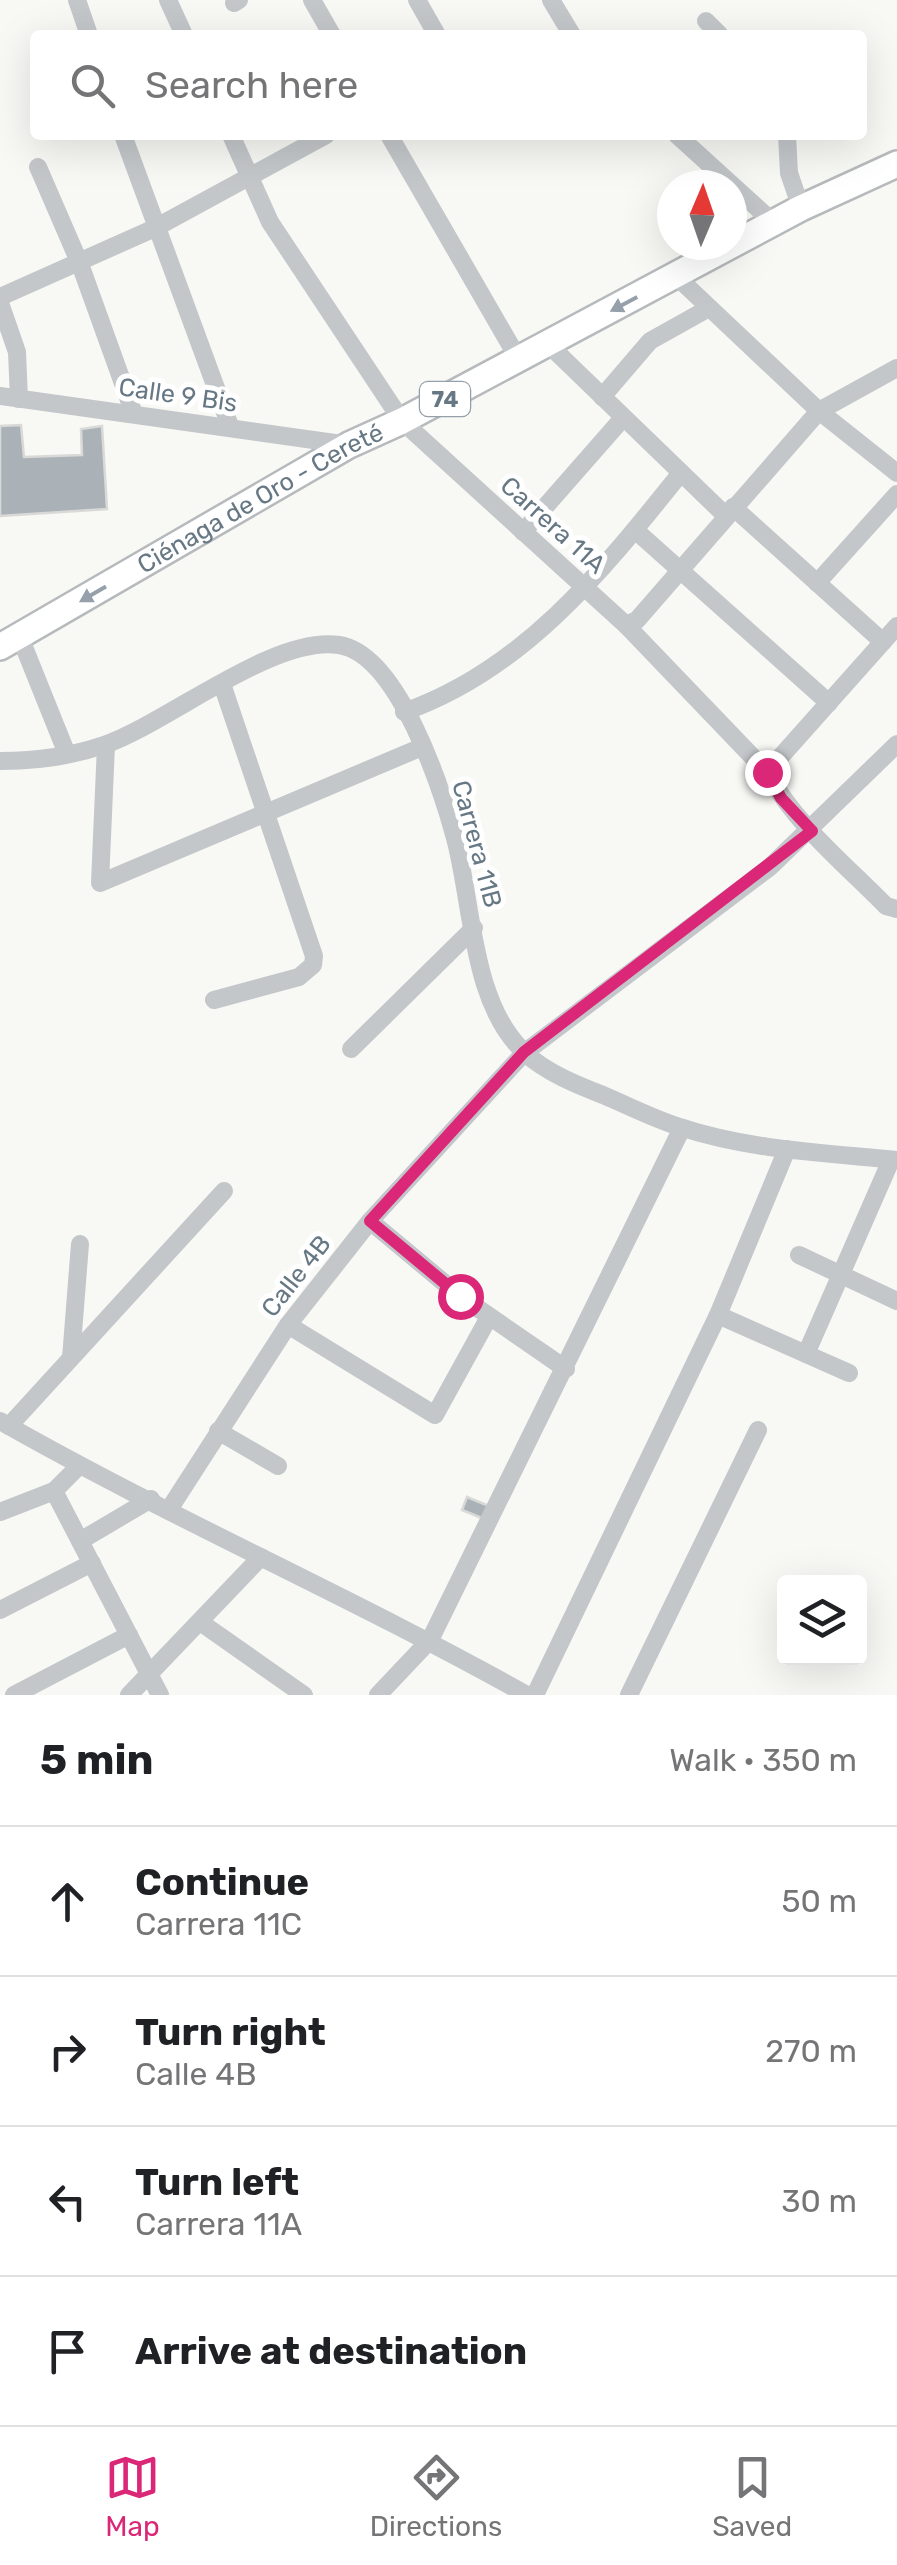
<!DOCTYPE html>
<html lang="en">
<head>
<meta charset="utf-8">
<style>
  :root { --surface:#fff; --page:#f2f2f2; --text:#202124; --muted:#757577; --line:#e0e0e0; --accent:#db2777 }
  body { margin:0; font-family:Rubik,sans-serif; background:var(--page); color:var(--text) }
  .controls { position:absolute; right:30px; bottom:30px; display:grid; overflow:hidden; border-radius:10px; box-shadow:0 10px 40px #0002 }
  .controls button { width:90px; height:90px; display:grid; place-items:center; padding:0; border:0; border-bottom:2px solid var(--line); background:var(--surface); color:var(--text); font:50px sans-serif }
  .compass { position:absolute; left:657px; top:170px; width:90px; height:90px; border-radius:50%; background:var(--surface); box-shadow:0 10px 40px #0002; rotate:2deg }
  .stop { position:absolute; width:30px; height:30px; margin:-22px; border:8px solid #db2777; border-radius:50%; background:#fff }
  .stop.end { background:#db2777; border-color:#fff; box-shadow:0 2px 10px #0008 }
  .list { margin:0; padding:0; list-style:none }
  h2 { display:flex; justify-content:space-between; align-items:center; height:130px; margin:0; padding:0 40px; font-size:42px }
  h2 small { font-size:32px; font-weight:400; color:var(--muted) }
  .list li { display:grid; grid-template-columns:65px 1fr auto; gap:30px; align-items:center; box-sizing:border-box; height:150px; padding:0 40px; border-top:2px solid var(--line) }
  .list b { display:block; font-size:38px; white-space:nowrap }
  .list p { margin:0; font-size:32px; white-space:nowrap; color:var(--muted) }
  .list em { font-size:32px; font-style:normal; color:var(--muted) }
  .icon { flex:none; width:55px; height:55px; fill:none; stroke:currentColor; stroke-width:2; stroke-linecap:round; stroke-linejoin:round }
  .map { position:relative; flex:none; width:897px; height:1695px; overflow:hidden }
  .search { position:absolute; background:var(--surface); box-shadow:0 10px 40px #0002; left:30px; right:30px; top:30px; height:110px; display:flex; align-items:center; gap:25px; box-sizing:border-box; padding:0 35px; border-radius:10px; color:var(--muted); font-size:38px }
  .sheet { height:730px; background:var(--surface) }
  nav { display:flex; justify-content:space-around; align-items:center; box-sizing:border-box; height:140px; border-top:2px solid var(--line); background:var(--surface); font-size:28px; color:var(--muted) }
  nav a { display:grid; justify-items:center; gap:5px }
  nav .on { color:var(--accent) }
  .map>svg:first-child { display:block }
  .building { fill:#aab2b7; stroke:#d9d9d7; stroke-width:2.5 }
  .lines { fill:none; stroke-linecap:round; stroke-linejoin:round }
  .highway-casing { stroke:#b6babc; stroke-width:30 }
  .minor { stroke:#c3c7ca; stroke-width:18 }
  .highway { stroke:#fff; stroke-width:25 }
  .oneway { fill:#95a0aa }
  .route { stroke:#db2777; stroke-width:12 }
  .labels { text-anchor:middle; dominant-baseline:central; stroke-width:10; stroke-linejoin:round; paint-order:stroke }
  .shield { fill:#fff; stroke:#95a0aa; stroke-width:2.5 }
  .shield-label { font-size:22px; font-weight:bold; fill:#677885 }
  .street-label { font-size:25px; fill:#677885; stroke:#fff }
</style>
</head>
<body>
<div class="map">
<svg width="897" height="1695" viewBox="0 0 897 1695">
  <rect width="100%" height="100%" fill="#f8f8f5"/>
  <g class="building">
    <path d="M21,425L24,457L82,455L81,429L102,426L107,509L0,516V426Z"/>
    <path d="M467,1497L489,1506L484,1519L462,1510Z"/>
  </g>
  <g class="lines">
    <defs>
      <g id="highway">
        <path id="s1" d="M0,647L349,445L402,421L801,208L897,164"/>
      </g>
    </defs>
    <use href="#highway" class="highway-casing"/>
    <g class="minor">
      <path d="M77,0L89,35"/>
      <path d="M168,0L184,35"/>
      <path d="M312,0L332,35"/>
      <path d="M417,0L437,35"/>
      <path d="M551,0L572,35"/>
      <path d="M234,3L239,0"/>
      <path d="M706,21L720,35"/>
      <path d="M123,135L230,426"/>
      <path d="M231,135L270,222L402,421L626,625L767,772C795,824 845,864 886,906L897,909"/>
      <path d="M389,135L519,360"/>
      <path d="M677,135L774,223"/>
      <path d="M787,135L789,173L801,208"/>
      <path d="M38,167L80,264L134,414"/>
      <path d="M677,277L819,411L897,473"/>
      <path d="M0,297L155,228L326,135"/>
      <path d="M0,303L17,352L19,399"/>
      <path d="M548,344L725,515"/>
      <path d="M0,396L349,445"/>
      <path d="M602,397L650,341L709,308"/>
      <path d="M733,507L883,642"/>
      <path d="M635,530L829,703"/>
      <path d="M523,532L623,418"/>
      <path d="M817,583L897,494"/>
      <path d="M626,625L637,620L819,411L897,368"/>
      <path d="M20,637L67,754"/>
      <path d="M404,712C524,670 603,570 680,474"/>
      <path d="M106,745L100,883L422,747"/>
      <path d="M0,761C34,761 72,756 104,745C168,723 273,635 339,645C398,654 441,787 455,838C473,905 471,1002 524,1052C545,1072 577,1085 603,1095C629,1106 654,1119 680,1127C749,1150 826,1153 897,1160"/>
      <path d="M767,772L897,626"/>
      <path d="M214,1000L299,977L313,965L314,956L222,684"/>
      <path d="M351,1049L474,928"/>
      <path d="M370,1221L460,1296L566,1369"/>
      <path d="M799,1255L897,1301"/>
      <path d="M718,1315L849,1373"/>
      <path d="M288,1325L435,1415L489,1317"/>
      <path d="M806,1354L891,1160"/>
      <path d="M71,1358L80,1244"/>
      <path d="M0,1421C172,1519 354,1598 527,1695"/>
      <path d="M9,1426L224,1191"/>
      <path d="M218,1431L278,1466"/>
      <path d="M54,1491L160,1695"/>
      <path d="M170,1508L288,1325L370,1221L524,1053L770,867L897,744"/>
      <path d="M0,1512L54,1491L79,1466"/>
      <path d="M80,1541L151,1499"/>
      <path d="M0,1610L92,1563"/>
      <path d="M200,1622L304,1695"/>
      <path d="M14,1695L129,1635"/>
      <path d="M129,1695L261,1557"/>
      <path d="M378,1695L430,1640L682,1128"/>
      <path d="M535,1695L718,1315L787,1149"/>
      <path d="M629,1695L758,1430"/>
    </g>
    <use href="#highway" class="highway"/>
  </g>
  <defs><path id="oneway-solid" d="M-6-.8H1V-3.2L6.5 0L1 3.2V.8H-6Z" transform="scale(2.5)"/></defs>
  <g class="oneway">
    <use href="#oneway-solid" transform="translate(624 304) rotate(152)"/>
    <use href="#oneway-solid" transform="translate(93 594) rotate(150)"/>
  </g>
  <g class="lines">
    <path class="route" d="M460,1296L370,1221L524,1052L812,831L781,798L767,772"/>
  </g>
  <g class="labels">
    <rect class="shield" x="420" y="382" width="50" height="34" rx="8"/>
    <g class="shield-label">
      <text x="445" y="399">74</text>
    </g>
    <g class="street-label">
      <text transform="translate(178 395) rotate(8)">Calle 9 Bis</text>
      <text stroke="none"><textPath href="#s1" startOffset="300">Ciénaga de Oro - Cereté</textPath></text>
      <text transform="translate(553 525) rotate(42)">Carrera 11A</text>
      <text transform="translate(477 844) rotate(75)">Carrera 11B</text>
      <text transform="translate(296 1276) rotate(-52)">Calle 4B</text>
    </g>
  </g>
</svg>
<div class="controls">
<button><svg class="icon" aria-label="layers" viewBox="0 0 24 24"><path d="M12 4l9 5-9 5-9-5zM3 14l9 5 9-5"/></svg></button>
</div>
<svg class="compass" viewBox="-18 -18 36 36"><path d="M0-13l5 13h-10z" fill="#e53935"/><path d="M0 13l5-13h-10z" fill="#757577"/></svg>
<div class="stop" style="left:460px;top:1296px"></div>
<div class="stop end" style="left:767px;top:772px"></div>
<div class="search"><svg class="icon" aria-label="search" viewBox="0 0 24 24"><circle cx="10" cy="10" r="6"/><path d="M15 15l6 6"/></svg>Search here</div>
</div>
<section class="sheet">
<h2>5 min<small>Walk · 350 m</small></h2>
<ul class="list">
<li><svg class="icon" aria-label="ahead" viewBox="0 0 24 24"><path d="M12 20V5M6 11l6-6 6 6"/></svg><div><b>Continue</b><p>Carrera 11C</p></div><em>50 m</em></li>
<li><svg class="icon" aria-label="right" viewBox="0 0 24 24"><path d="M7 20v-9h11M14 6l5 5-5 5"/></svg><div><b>Turn right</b><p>Calle 4B</p></div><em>270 m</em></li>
<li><svg class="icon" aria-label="left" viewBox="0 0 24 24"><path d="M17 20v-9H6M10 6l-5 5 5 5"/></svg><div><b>Turn left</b><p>Carrera 11A</p></div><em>30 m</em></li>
<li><svg class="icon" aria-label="arrive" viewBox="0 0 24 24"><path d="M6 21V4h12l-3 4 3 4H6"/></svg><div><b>Arrive at destination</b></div></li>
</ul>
</section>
<nav>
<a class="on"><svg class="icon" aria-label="map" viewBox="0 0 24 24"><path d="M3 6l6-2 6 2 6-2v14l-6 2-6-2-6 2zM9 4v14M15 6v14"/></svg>Map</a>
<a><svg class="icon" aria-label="directions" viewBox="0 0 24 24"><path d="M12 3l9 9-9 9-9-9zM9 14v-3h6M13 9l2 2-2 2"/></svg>Directions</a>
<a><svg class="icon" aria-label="saved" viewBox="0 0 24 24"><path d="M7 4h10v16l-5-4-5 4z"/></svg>Saved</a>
</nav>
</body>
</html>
